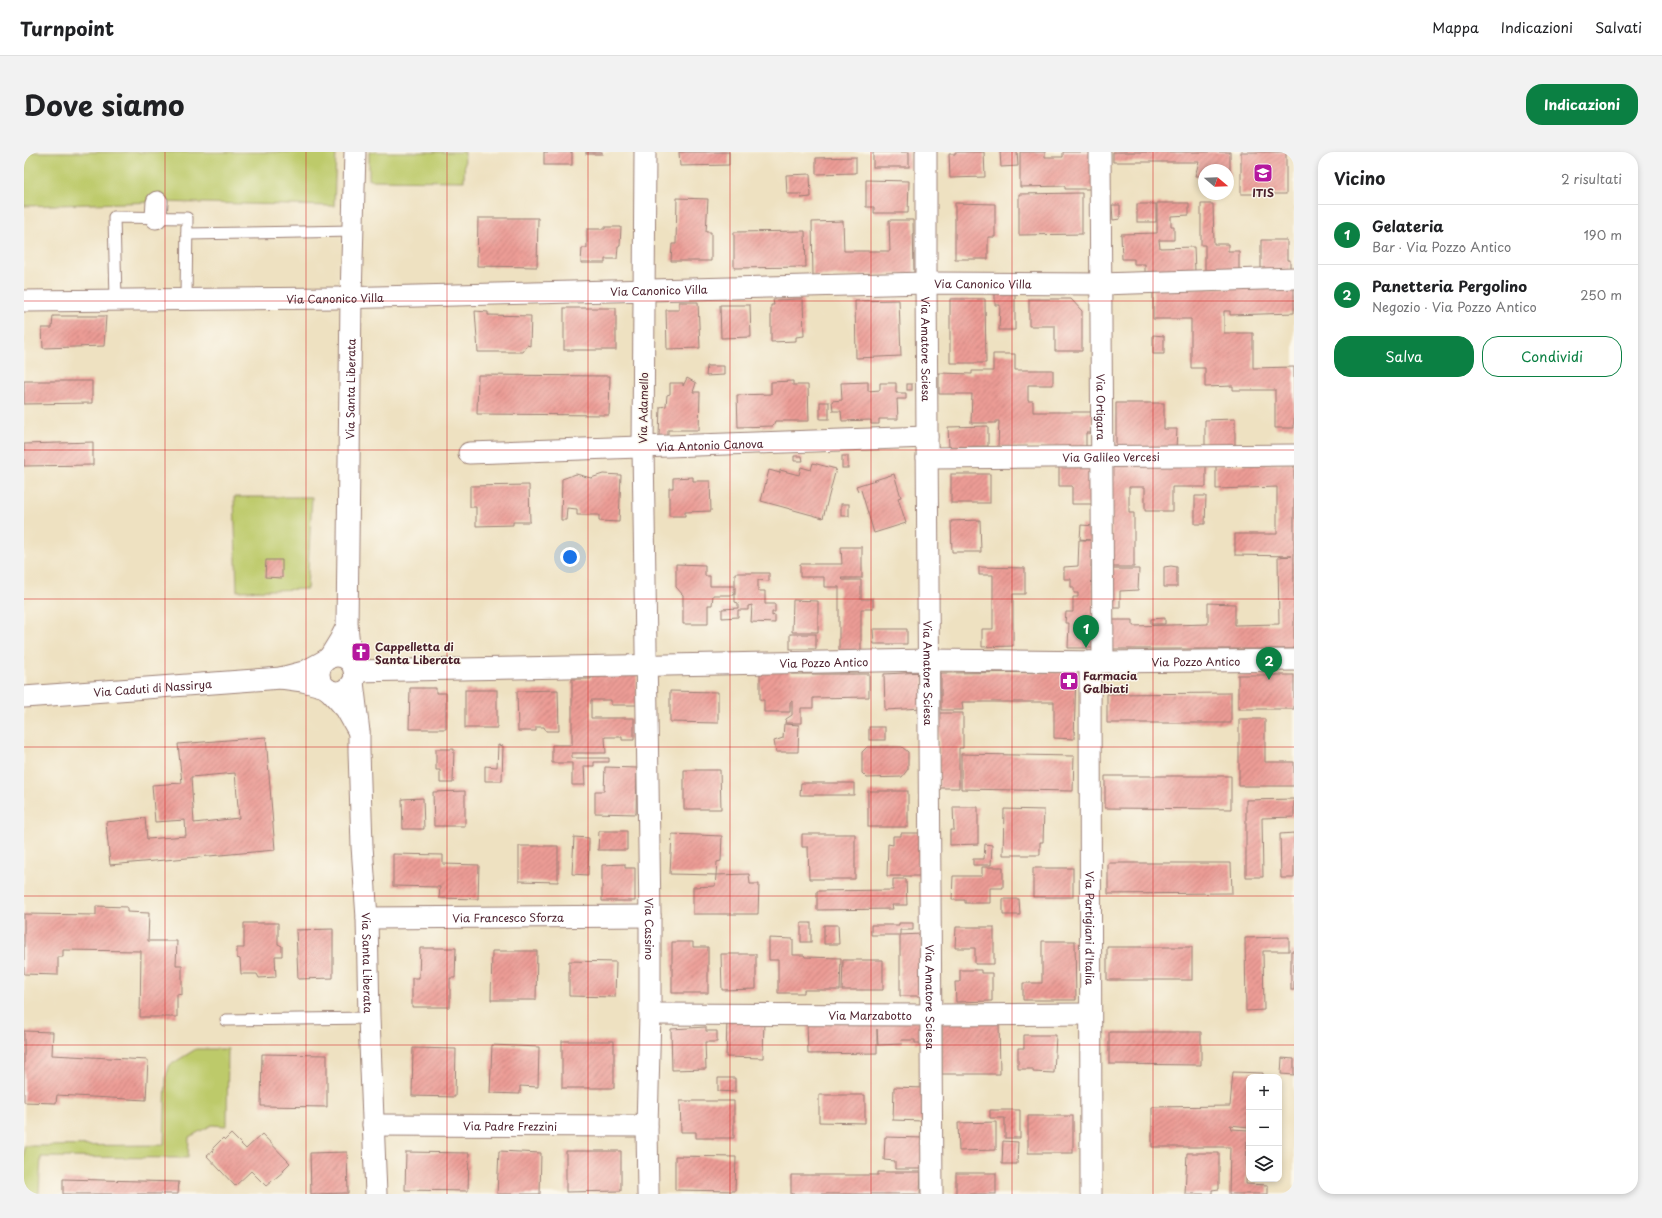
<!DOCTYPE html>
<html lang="it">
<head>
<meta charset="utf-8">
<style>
  :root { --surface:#fff; --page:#f2f2f2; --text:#202124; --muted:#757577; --line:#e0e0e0; --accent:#0b8043 }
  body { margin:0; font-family:"Playpen Sans",sans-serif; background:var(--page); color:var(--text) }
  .controls { position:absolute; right:12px; bottom:12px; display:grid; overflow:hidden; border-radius:8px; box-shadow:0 2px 6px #0003 }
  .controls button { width:36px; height:36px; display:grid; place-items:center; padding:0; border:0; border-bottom:1px solid var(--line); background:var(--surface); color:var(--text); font:20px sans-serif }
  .compass { position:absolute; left:1174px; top:12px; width:36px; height:36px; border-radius:50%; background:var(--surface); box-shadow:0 2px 6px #0003; rotate:109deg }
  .you { position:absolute; left:546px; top:405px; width:14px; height:14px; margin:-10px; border:3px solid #fff; border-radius:50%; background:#1a73e8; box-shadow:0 0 0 6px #1a73e833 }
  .badge { display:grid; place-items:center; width:26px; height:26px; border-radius:50%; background:var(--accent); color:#fff; font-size:13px; font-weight:700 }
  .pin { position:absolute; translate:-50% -33px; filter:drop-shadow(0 1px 2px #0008) }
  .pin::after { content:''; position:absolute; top:21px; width:14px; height:12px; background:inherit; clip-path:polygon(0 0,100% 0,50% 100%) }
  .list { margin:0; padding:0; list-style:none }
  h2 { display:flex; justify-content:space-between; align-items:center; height:52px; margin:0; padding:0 16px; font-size:17px }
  h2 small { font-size:13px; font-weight:400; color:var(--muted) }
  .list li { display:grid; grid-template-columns:26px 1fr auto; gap:12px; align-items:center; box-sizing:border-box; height:60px; padding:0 16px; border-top:1px solid var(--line) }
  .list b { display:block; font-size:15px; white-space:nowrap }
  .list p { margin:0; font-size:13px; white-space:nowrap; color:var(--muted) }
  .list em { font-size:13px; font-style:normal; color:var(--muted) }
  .actions { display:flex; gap:8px; padding:12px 16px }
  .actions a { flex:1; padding:9px 0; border:1px solid var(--accent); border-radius:16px; text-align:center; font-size:14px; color:var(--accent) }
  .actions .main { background:var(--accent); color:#fff }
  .icon { flex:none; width:22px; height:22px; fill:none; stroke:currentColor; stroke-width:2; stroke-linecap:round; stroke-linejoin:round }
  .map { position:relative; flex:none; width:1270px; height:1042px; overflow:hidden; border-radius:16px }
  header { display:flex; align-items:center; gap:24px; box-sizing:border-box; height:56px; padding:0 20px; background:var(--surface); border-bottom:1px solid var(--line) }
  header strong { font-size:19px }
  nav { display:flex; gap:22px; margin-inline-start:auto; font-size:14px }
  .intro { display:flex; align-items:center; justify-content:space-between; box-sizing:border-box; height:96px; padding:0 24px }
  h1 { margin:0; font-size:28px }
  .button { padding:10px 18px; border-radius:16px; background:var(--accent); color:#fff; font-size:14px; font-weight:700 }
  main { display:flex; gap:24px; padding:0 24px }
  aside { flex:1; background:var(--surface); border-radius:16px; box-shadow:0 2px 6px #0003 }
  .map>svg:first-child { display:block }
  .green { fill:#bdca6b; stroke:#84744b }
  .building { fill:url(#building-hatch); fill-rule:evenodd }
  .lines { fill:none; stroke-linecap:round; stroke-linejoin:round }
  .lane-casing { stroke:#9c8076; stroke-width:13 }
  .street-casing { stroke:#9c8076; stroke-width:23 }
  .lane { stroke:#fff; stroke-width:11 }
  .street { stroke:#fff; stroke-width:21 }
  .grid { fill:none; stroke:#d62828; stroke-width:1; stroke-opacity:0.55 }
  .labels { text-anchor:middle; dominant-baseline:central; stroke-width:3; stroke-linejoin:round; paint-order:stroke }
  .poi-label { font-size:11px; font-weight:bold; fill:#4a1f2b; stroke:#fbf7ec; text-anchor:start }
  .street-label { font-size:11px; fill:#4a1f2b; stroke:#fbf7ec }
</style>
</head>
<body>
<header>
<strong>Turnpoint</strong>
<nav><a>Mappa</a><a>Indicazioni</a><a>Salvati</a></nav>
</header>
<div class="intro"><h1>Dove siamo</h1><a class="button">Indicazioni</a></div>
<main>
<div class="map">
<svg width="1270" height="1042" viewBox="0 0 1270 1042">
  <defs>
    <pattern id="building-hatch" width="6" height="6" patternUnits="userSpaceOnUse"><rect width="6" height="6" fill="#ec9c95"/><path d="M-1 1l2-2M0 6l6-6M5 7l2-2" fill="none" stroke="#c17f7a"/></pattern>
  </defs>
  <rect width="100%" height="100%" fill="#fbf7ec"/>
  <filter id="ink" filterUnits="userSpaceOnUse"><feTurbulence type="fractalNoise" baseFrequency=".025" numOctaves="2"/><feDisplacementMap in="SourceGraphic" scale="8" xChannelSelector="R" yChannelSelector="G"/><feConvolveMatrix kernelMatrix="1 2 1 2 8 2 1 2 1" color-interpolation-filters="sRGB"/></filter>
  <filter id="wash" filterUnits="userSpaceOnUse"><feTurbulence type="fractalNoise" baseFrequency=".012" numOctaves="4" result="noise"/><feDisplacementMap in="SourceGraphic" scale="16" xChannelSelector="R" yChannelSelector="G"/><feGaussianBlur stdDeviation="0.9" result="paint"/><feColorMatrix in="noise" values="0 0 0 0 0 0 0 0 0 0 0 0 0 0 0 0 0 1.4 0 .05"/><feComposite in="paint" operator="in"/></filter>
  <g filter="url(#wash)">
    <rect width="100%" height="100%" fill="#eee1c1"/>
    <g class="green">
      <path d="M0,0H312L310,54L133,50L0,54Z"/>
      <path d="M345,0H441L440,29L345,28Z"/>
      <path d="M210,345H288L283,437L213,439Z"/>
      <path d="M172,897H204L203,974L188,973L165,985L164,1006L17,1005L15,1042H0V994L140,993L142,924L146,913Z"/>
    </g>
    <g id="blocks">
      <g class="building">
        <rect x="520" y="0" width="28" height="13"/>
        <rect x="562" y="0" width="16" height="2"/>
        <path d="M655,0H705V13L656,14Z"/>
        <rect x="849" y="0" width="36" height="15"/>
        <path d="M931,0H960L961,25L926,26L925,2H931Z"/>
        <path d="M976,0H993L994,14L977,15Z"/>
        <path d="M996,0H1021V5H1039V0H1070L1071,37H1041V34L996,35Z"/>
        <path d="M1089,0H1206V23H1204V18H1180V24H1171L1175,10H1089Z"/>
        <rect x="1217" y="0" width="45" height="42"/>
        <path d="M832,5V21L792,22V6Z"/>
        <path d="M786,22L787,45L777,46L778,42H763L762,23Z"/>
        <path d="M842,28L885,29L884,61H850V55H842Z"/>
        <path d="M1058,41V82L995,83V42Z"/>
        <path d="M653,46L684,47L682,80H687V109H647L648,92H652Z"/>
        <path d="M931,51L971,52V85H964V107H931Z"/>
        <path d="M1133,51H1165V63L1147,64V74H1150V88H1135L1136,96L1170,95L1171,119L1121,121V112H1110V107H1098L1097,82L1133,81Z"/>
        <rect x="1113" y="52" width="19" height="18"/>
        <path d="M1177,52H1189L1190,92H1204V99H1215V118H1181V93H1177Z"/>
        <path d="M1088,53H1096V67L1089,68Z"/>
        <path d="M454,66H514L513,115L453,114Z"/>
        <path d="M865,68H889L890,122L789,124L788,70L819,69L820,99H866Z"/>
        <path d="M581,75H597L596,94H594L593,107H581V111H557L558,96H563V77H581Z"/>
        <path d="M781,79L782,115L710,116V80Z"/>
        <path d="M1237,88H1263V108H1266V118H1237Z"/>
        <path d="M1270,135V161L1206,163V159H1200V181H1229V216L1270,215V276H1251V238H1209V234L1181,235V216H1167V167H1129V136Z"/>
        <path d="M991,138V178H975L976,153H971V140Z"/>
        <path d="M779,147L780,184L772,185V189L747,190V153H750L749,148Z"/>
        <path d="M926,147H961L962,211H926Z"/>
        <path d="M1005,147H1047L1058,159V199H1031V174H1005Z"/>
        <path d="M875,148L877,204L832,206L831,149Z"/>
        <path d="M655,150H674L676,196L643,197L642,158H655Z"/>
        <path d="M696,153H726L727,185L697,186Z"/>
        <rect x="540" y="156" width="52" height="42"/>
        <path d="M451,159L464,160V163L507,164L506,194L503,193L498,200H454Z"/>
        <path d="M29,164H82L80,194L19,196L18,176H28Z"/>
        <path d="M1129,183L1140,184V202H1129Z"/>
        <path d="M969,202H991V218H1029V233H1004V249H1009V260H1069L1068,281H1062V295H974L975,269H972V271H947L948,242H915V221L948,222V219H969Z"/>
        <path d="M683,214H700V223L682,224Z"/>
        <path d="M454,223L586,224L585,263L453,262Z"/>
        <path d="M663,226L672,231L669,240H676L675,278H644V284H635L636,255L642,254L643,243L646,242V231H659V234Z"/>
        <path d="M0,229H68V251L0,252Z"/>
        <path d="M769,229V233H784L785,269H751L749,274L714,275L713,243L747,242V230Z"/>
        <path d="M844,230V239L856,238V231H872V241H882V247H873L874,267H855V272H847V268L818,269L817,259H809L808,249L818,248L817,231Z"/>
        <rect x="883" y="232" width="5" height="6"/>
        <rect x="796" y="250" width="9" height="17"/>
        <path d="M1092,251H1140V277H1153L1152,297H1098L1092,294Z"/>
        <path d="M1211,267V296L1181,297V268Z"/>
        <path d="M964,274V294L925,295L924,275Z"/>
        <path d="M69,290V313L0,314V292Z"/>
        <path d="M770,304H778L779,309H770Z"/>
        <rect x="818" y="304" width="6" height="12"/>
        <path d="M789,311L812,317L799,366L737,349L745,318L756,321V318L775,323L777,315L787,318Z"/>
        <path d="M1035,311H1066L1073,317V352H1048V334H1035Z"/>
        <path d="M1270,311V497H1085V468H1109V474L1184,472V451L1211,452V473L1255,472L1254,405L1268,404L1211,403V382H1253V335L1192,337V313Z"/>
        <path d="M1088,312H1182V335H1148V359H1121V335H1105V361H1110V415H1087Z"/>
        <path d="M552,322L567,326L579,322L597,323L595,370L575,369V363H553V357L543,356L542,368H537L538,327Z"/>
        <path d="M870,322L877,345L874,346L882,371L850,381L837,338L834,339L832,334Z"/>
        <rect x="927" y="322" width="39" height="29"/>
        <path d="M669,325V329H686L687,359L661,360V364H645V336H649V326Z"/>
        <path d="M505,333L506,370H489V373L452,374V355H446V334Z"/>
        <path d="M1171,344H1182L1181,372H1171Z"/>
        <rect x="817" y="352" width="8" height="12"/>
        <path d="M956,368L957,400H928L927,369Z"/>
        <path d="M1057,373L1071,374L1068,388L1067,415H1069L1071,496H1044L1045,471H1041L1042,460H1049V445H1054V441H1050V435H1047V427H1040V415L1054,414L1055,388H1066L1056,387Z"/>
        <path d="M817,395H838V426H817L819,428H837V447H849V457H837V499H815V435H800V425H776V412H818Z"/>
        <path d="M242,408H258V426L241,425Z"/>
        <path d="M652,412L681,413V424H686V434H710V443H689L688,453H684V472H659V443L652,435Z"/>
        <path d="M1147,414L1153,415V435H1140V415Z"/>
        <path d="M955,415L1001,416V442H989V494L958,495V477H969V423H955Z"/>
        <path d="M1088,417H1115L1114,438L1096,439V456H1088Z"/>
        <path d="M711,421H745V429L734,428V439H741V452H751V460H748V464L751,463V471L727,470L728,453L724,454V458H714V465L698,466V457L714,456V451L711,450Z"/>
        <path d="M769,448L794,449V480H768Z"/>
        <path d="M1141,466V472H1127V467Z"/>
        <path d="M849,477H883V492H850Z"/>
        <rect x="766" y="482" width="26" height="15"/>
        <path d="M331,492H342L343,509H331Z"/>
        <path d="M736,519H766L767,522H845V545L789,546V556H777V571H761L762,567L768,563V549L766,550V560H740V548H736Z"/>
        <path d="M900,520L899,556L861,558L860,522Z"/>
        <path d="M1052,520L1050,587L1030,586V550H938L939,558H917V521Z"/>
        <path d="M567,522H613V553H587V548H567V566H610V588H598V585H581L582,601H548V606H585V610H570V614H560L561,633H548V611H528V593H548V527H567Z"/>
        <rect x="1214" y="523" width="56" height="34"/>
        <path d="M386,536H412V541H422V577H385Z"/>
        <rect x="441" y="538" width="32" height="38"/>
        <path d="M534,538L535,579H522L520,575H512V579H494L493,539Z"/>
        <path d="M646,539L694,540V571L646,570Z"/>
        <path d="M1207,541V571H1083V542Z"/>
        <path d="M915,561H939V596H935V636H915Z"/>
        <path d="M1215,567H1241V610H1270V634H1215Z"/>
        <path d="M760,572L775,573L774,600H752L750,589L759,586Z"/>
        <rect x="845" y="575" width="16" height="13"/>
        <path d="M242,585L251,698L86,713L82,670L121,666L123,687L162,684L161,668L131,670L128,633L158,631L154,592ZM211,621L215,666L170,671L167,625Z"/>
        <path d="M474,593L479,594L478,629H461V614L473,615Z"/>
        <path d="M843,595H878L884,600V617L878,625L843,626L838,621V600Z"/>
        <path d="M412,597H430L429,631H416V618H412Z"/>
        <path d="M937,602L1050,604L1049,639L937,637Z"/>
        <path d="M581,615L613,616L612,662L571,661V639H580Z"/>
        <path d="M660,618H696L697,657H660Z"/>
        <path d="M1081,624H1207V657L1081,656Z"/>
        <path d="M777,631H830V643H776Z"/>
        <path d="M441,639V674H410L409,640Z"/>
        <rect x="844" y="639" width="40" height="36"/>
        <path d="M399,646L400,677H379L378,647Z"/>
        <path d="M1270,647V665L1238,666L1239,725H1222V648Z"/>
        <path d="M929,655H954V692L926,693V678H930Z"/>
        <path d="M980,657L1020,658L1019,690H1016V703H979Z"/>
        <path d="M575,679H603V698H574Z"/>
        <path d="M877,681H898V724H863L864,692L869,693V684H877Z"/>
        <path d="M1270,681V726H1257L1256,682Z"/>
        <path d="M648,682L698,684L697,709L693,710L692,723L646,722Z"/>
        <path d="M778,682H831V727H785L784,695H778Z"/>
        <path d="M550,685L565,686L564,723L548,722Z"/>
        <path d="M961,692L968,693L967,713H949V707H960Z"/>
        <path d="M495,694H534V730L495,729Z"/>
        <path d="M369,702L419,703V712L455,713L454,747L415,746L416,735L369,734Z"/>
        <path d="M1084,711H1207L1208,741L1084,742Z"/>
        <path d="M601,712V716H611V749H578V713Z"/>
        <path d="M958,715H979V736H966V751H941V748H928L929,724H958Z"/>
        <rect x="1009" y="716" width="40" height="29"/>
        <path d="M725,722L726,732H735L734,762H669V735L691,734L692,723Z"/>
        <path d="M869,727H882L883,753H868L869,757L793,758V739L869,738Z"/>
        <path d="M979,747H995L996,763H979Z"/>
        <path d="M72,754L103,755V760L125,761L124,789H153L152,813H158V843L153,842V865H116L117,799L39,798V805H34V823L0,822V762L72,763Z"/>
        <path d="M220,771H254V792L258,794V804H251L252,825L235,826L233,822H217L216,807L213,806V796H220Z"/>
        <rect x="777" y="771" width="10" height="19"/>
        <path d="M875,771H889V778H876V783H847V773H875Z"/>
        <path d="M800,773H814L815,792H800Z"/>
        <path d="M932,775H970V812H951V796H931Z"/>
        <path d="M309,777V826L274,827L272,778Z"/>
        <path d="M898,782V844H876V783Z"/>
        <path d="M1265,785V799H1239L1240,858L1222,859L1221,786Z"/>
        <path d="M745,786L769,787V803H780L781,805L817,806L816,838H780V841H754V808H745Z"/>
        <path d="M1018,789H1051L1052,848H999V831H1018Z"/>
        <path d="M648,790H669V795H684V841H648Z"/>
        <rect x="1083" y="795" width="85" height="33"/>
        <path d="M396,796H432L431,826H426V855H388V826H395Z"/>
        <path d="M468,799H513L512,848H467Z"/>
        <rect x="1267" y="799" width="3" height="39"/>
        <path d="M697,802H732V837L698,838Z"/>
        <path d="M819,808H859V838H818Z"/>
        <path d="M545,809L592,810L591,845L545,844Z"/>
        <path d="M936,818H957V821H968V849L932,850L931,830H936Z"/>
        <path d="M703,867L740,868L739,906L702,905Z"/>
        <path d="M897,869V891H891V888H877L878,892L854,893L853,877V901L784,902L783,870Z"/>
        <path d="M975,869L976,922H918V870Z"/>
        <path d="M682,875V879H693V890H681L682,917L648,918L647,877Z"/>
        <path d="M0,879L29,880L28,903L124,908L122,948L33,943L32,951L0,950Z"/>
        <path d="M1085,880H1177V913L1085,912Z"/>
        <path d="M1000,883H1032L1030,921L1009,920V917H994V896H1000Z"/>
        <rect x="538" y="889" width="52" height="47"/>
        <path d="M468,893L515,895L514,935L496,934V942L466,941Z"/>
        <path d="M389,896L432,897L431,945L388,944Z"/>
        <path d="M238,902L303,903V955L237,954Z"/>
        <path d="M1258,906L1270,907V923L1257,922Z"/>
        <path d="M1209,920L1239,921V925H1225V975L1206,973L1207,977L1225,978V989H1223L1222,1032L1244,1033V1042H1205L1206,995H1128V955L1206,954Z"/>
        <path d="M694,926H711V940L694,939Z"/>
        <path d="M870,935L900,936L899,969L869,968Z"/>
        <path d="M795,943H841V971L795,970Z"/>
        <path d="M656,949H710V986H672V980H657Z"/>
        <path d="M966,958H996V986H981V966H966Z"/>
        <rect x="1004" y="964" width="45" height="37"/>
        <path d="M972,970V998L935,999L934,971Z"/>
        <path d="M207,982L222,997L238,982L266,1011L259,1018L260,1019L242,1034L227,1019L211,1034L183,1004L190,998L189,996L199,986L201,988Z"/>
        <path d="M861,985L899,986L897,1017H871V1009L860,1008Z"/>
        <path d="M979,989L994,990L993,1012H978Z"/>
        <path d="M475,999L517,1001L516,1042H473Z"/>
        <path d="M542,999H597V1039L542,1040Z"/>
        <path d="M323,1000L324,1041L287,1042L286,1001Z"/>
        <path d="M382,1000L445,1001L444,1039L381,1038Z"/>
        <path d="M1163,1001H1195V1037L1188,1038V1042H1161Z"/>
        <path d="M651,1004L712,1005L711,1039L651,1038Z"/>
        <path d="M854,1020H897L896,1042H767V1023H854Z"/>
        <rect x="932" y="1021" width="40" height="21"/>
        <path d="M39,1027L155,1030L154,1042H39Z"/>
      </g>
    </g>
  </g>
  <g filter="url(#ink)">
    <use href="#blocks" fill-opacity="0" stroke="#9c8076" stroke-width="1"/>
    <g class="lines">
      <defs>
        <g id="lane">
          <path d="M163,82L329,79"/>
          <path d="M92,147L90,65L163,66L162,146"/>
          <path d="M202,868L345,866"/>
        </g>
        <g id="street">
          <path id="s1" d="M621,0L619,296L626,764V862L623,974L624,1042"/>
          <path id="s2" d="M902,0V131L908,1042"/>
          <path id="s3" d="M1076,0L1079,510"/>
          <path d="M132,66L133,50"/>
          <path id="s4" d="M0,149L314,146L902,131L1077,132L1270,126"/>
          <path id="s5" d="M445,301L903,285"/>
          <path id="s6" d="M903,306L1270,303"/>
          <path id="s7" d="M323,474L327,145L331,0"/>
          <circle cx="313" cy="522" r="18"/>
          <path d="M305,506L316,488L323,474L327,511"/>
          <path id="s8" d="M1066,510L1067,1042"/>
          <path id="s9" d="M330,519L905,508L1079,510L1270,508"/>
          <path d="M301,535L279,529L257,526L280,520L302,508"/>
          <path d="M305,538L322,557L335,580L329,530"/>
          <path id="s10" d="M0,545L257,526"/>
          <path id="s11" d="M335,580V599L338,694L343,766L345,866L352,1042"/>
          <path id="s12" d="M343,766L626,764"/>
          <path id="s13" d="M626,862L908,863L1066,862"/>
          <path id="s14" d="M349,973L623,974"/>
        </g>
      </defs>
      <use href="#lane" class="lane-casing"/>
      <use href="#street" class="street-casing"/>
      <use href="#lane" class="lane"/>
      <use href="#street" class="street"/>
    </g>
  </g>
  <path class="grid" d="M141,0V1042M282,0V1042M423,0V1042M564,0V1042M706,0V1042M847,0V1042M988,0V1042M1129,0V1042M0,149H1270M0,298H1270M0,447H1270M0,595H1270M0,744H1270M0,893H1270"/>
  <defs>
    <symbol id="school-square" viewBox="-11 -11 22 22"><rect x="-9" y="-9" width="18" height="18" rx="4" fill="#b5179e" stroke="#fbf7ec"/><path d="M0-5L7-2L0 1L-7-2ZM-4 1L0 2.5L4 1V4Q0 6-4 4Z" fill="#fff"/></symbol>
    <symbol id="church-square" viewBox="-11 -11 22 22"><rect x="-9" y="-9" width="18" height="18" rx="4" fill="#b5179e" stroke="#fbf7ec"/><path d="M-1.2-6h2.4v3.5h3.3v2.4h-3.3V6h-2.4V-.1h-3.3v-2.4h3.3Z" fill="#fff"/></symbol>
    <symbol id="pharmacy-square" viewBox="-11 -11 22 22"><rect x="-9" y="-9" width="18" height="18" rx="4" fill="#b5179e" stroke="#fbf7ec"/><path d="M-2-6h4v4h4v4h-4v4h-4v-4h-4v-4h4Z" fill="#fff"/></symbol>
  </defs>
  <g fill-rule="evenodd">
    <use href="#school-square" x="1228" y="10" width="22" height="22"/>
    <use href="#church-square" x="326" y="489" width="22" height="22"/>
    <use href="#pharmacy-square" x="1034" y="518" width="22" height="22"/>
  </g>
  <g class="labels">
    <g class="poi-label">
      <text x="1239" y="40" text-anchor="middle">ITIS</text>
      <text x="351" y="494">Cappelletta di<tspan x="351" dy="13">Santa Liberata</tspan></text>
      <text x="1059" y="523">Farmacia<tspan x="1059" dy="13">Galbiati</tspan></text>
    </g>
    <g class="street-label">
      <text stroke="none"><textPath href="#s4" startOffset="959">Via Canonico Villa</textPath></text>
      <text stroke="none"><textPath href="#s4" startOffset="635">Via Canonico Villa</textPath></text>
      <text stroke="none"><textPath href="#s4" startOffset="311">Via Canonico Villa</textPath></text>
      <text stroke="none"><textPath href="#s2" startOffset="197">Via Amatore Sciesa</textPath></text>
      <text stroke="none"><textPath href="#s7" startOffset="237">Via Santa Liberata</textPath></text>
      <text stroke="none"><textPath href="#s3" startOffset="255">Via Ortigara</textPath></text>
      <text transform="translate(619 256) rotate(-89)">Via Adamello</text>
      <text stroke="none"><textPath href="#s5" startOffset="241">Via Antonio Canova</textPath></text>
      <text stroke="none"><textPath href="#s6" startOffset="184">Via Galileo Vercesi</textPath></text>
      <text stroke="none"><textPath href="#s9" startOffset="842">Via Pozzo Antico</textPath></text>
      <text stroke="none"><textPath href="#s9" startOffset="470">Via Pozzo Antico</textPath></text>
      <text stroke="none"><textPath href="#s2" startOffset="521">Via Amatore Sciesa</textPath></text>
      <text stroke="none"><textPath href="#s10" startOffset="129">Via Caduti di Nassirya</textPath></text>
      <text stroke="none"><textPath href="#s12" startOffset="141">Via Francesco Sforza</textPath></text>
      <text stroke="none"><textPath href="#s8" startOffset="266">Via Partigiani d'Italia</textPath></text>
      <text stroke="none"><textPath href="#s1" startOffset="777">Via Cassino</textPath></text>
      <text stroke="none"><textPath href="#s11" startOffset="231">Via Santa Liberata</textPath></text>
      <text stroke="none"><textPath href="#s2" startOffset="845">Via Amatore Sciesa</textPath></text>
      <text stroke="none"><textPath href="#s13" startOffset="220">Via Marzabotto</textPath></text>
      <text stroke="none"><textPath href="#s14" startOffset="137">Via Padre Frezzini</textPath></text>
    </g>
  </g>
</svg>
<div class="controls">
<button>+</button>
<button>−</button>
<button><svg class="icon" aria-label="layers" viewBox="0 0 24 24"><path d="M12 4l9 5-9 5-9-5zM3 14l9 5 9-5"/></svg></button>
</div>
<svg class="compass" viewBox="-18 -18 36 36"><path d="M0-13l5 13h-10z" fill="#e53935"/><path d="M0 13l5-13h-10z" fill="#757577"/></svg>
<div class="you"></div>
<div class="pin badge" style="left:1062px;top:496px">1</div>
<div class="pin badge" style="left:1245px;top:528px">2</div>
</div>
<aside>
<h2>Vicino<small>2 risultati</small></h2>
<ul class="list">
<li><span class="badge">1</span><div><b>Gelateria</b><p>Bar · Via Pozzo Antico</p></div><em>190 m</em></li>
<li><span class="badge">2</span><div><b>Panetteria Pergolino</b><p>Negozio · Via Pozzo Antico</p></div><em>250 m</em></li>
</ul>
<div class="actions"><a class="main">Salva</a><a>Condividi</a></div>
</aside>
</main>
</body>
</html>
